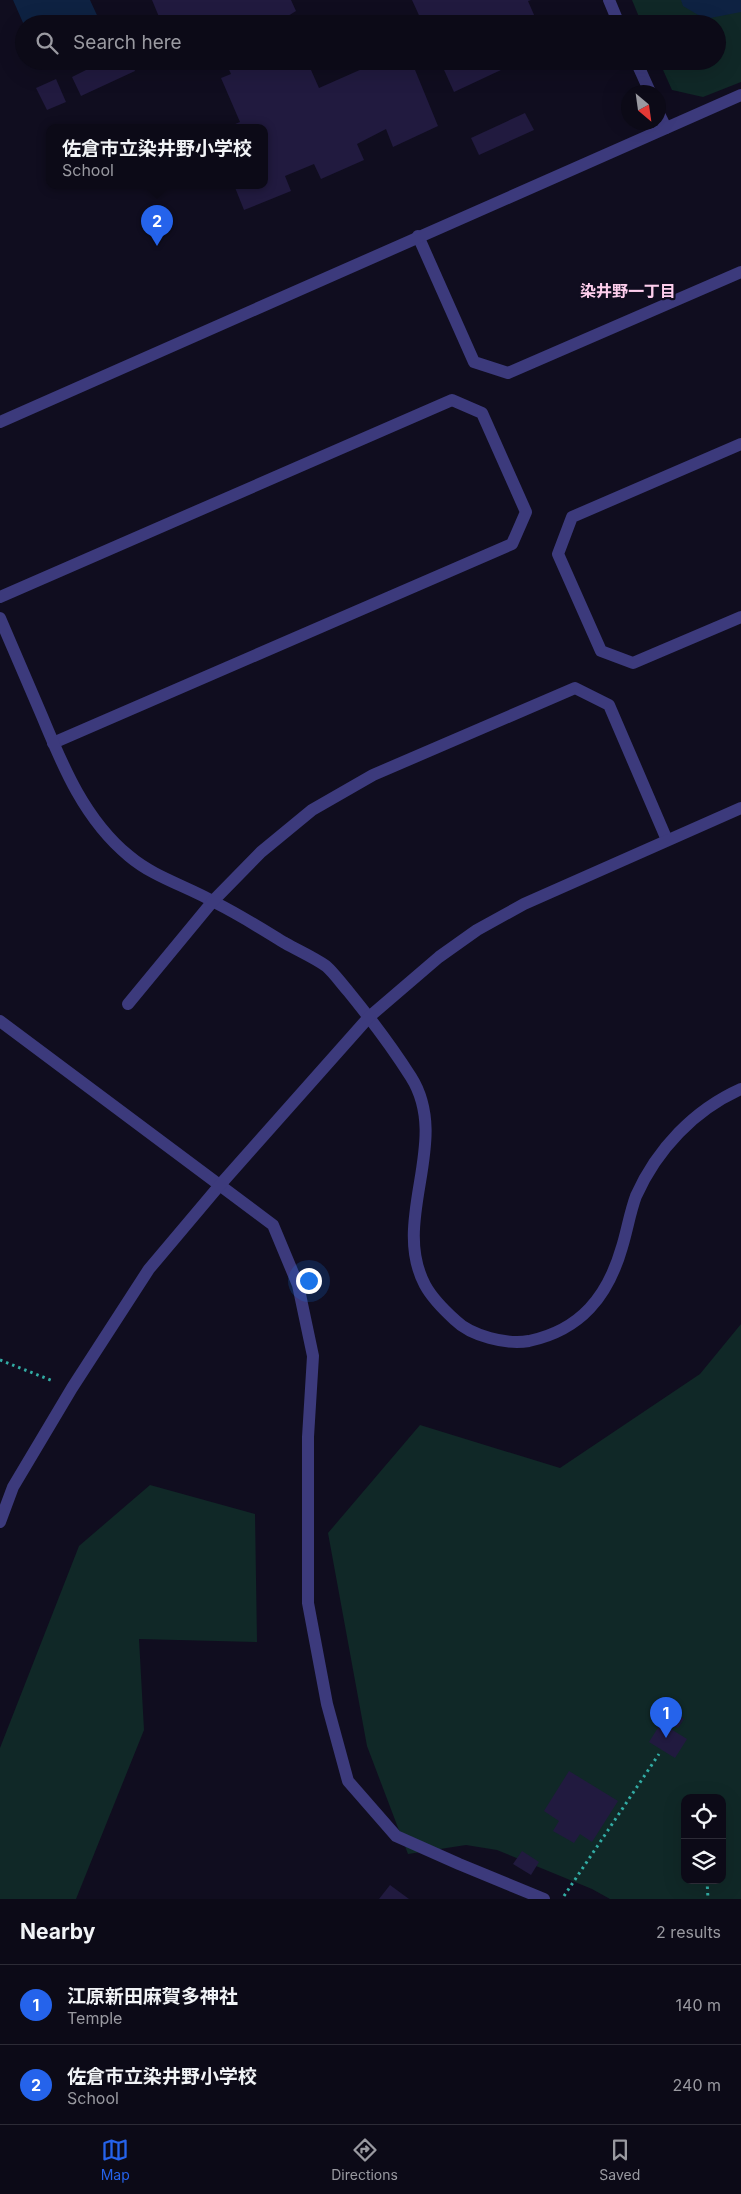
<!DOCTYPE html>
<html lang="en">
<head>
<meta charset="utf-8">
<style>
  :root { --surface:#0c0a17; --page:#151320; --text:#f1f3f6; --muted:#9a9aa1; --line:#2c2b36; --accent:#2563eb }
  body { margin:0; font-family:Inter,"Noto Sans JP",sans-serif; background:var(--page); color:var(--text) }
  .controls { position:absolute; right:15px; bottom:15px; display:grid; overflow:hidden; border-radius:10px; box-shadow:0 5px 20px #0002 }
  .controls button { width:45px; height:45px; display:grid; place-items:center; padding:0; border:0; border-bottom:1px solid var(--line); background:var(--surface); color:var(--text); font:25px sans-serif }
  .compass { position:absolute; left:621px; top:85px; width:45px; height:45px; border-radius:50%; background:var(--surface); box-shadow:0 5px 20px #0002; rotate:151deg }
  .you { position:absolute; left:308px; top:1280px; width:18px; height:18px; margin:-12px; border:4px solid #fff; border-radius:50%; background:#1a73e8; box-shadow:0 0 0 8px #1a73e833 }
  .badge { display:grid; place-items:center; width:32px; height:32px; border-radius:50%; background:var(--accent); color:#fff; font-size:16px; font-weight:700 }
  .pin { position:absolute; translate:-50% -41px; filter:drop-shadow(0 1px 2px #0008) }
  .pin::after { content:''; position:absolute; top:26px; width:18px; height:15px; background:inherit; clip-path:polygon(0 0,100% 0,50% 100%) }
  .popup { position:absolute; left:46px; top:124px; width:222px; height:65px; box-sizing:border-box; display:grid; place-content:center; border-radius:10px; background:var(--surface); filter:drop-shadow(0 1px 4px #0005); font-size:16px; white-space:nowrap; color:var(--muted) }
  .popup b { font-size:19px; color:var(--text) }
  .popup::after { content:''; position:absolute; left:50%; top:100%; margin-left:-10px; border:10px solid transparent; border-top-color:var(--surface) }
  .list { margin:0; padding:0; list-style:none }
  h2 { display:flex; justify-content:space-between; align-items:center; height:65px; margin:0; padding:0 20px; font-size:21px }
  h2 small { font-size:16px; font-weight:400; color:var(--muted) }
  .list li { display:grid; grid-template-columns:32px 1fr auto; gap:15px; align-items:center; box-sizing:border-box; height:80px; padding:0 20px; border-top:1px solid var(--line) }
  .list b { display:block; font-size:19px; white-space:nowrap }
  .list p { margin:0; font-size:16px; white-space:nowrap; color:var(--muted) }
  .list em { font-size:16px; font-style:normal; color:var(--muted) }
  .icon { flex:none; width:28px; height:28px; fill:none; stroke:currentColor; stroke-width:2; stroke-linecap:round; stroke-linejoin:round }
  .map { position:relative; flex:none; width:741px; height:1899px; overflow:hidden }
  .search { position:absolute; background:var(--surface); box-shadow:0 5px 20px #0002; left:15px; right:15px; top:15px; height:55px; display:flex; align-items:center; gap:12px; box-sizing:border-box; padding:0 18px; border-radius:28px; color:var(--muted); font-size:19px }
  .sheet { height:225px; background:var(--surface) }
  nav { display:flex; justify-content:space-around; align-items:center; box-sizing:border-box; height:70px; border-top:1px solid var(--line); background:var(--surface); font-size:14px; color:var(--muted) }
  nav a { display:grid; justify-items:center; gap:2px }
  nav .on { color:var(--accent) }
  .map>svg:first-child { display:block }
  .green { fill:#102827; fill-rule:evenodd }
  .water { fill:#0e2242 }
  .building { fill:#211a3f }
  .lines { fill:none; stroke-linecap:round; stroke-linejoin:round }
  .path { stroke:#32aca4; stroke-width:3; stroke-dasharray:2.5 4; stroke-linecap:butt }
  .street { stroke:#3c3a7c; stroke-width:12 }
  .labels { text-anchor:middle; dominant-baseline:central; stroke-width:4.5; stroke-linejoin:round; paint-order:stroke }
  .neighbourhood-label { font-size:16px; font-weight:bold; fill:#fdceec; stroke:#100d1f }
</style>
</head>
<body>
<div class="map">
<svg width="741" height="1899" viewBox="0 0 741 1899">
  <rect width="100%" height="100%" fill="#100d1f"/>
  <g class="green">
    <path d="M632,0H741V82L703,97L672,90L659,61H717V24H642Z"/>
    <path d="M741,1324V1899H610L592,1889L497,1850L466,1845L408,1854L367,1746L328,1533L420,1425L560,1468L700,1374ZM685,1798H722V1880H685Z"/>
    <path d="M150,1485L255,1514L257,1642L139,1639L144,1730L76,1899H0V1748L79,1546Z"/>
  </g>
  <g class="water">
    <path d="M13,0H90L101,24H24V25Z"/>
    <path d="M681,0H741V12L705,19L683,6Z"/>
  </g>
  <g class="building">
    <path d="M152,0H291L296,11L288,16L291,24H208L206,20L197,24H162Z"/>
    <path d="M412,0H531L528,1L538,24H423Z"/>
    <path d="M99,61H131L135,71L81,96L72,77L100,63Z"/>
    <path d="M225,61H307L319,88L380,61H406L409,67L413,65L438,126L393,147L386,129L357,144L364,160L321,179L314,164L285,176L291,191L244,210L234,185H264V127H228L240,122L221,78L231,74Z"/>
    <path d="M440,61H520L454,92Z"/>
    <path d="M56,79L66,102L47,110L36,88Z"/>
    <path d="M525,113L534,130L479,155L471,138Z"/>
    <path d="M673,1712L684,1719L678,1728L667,1721Z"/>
    <path d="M661,1723L687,1739L675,1758L649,1742Z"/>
    <path d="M569,1771L618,1801L592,1842L580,1834L574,1843L553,1831L559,1821L544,1811Z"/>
    <path d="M522,1851L539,1862L531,1875L513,1864Z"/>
    <path d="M390,1885L409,1899H379Z"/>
  </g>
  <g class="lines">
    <g class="path">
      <path d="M0,1360L53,1381"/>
      <path d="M707,1880L708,1899"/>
      <path d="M564,1896L659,1754"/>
    </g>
    <g class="street">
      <path d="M609,0L619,24"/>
      <path d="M636,61L650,92"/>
      <path d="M658,112L666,128"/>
      <path d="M418,236L474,362L508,373L741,272"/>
      <path d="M0,422L741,95"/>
      <path d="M741,444L572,517L558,554L601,651L633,663L741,617"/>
      <path d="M0,597L452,400L482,413L526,512L512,544L53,743"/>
      <path d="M0,618C14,651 28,683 42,716C63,767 85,820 129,856C155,878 187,886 216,903C240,915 262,929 285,943C299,951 313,957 326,966C334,973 341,983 348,991C370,1018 392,1047 411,1077C452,1142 390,1219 425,1285C432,1298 444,1310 455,1320C471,1336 507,1345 529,1341C581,1330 608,1296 622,1247C627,1231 630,1212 636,1196C657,1149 694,1110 741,1089"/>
      <path d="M128,1004L213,901L261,852L312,810L373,775L575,688L609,705L667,840"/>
      <path d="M0,1021L273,1225L298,1285L313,1356L308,1437V1603L327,1704L348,1781L396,1836L459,1864L544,1899"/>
      <path d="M0,1522L13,1487L72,1388L149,1269L219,1186L369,1017L439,957L477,930L524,904L741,808"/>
    </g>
  </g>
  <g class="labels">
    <g class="neighbourhood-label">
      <text x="628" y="291">染井野一丁目</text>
    </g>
  </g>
</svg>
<div class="controls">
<button><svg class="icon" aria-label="locate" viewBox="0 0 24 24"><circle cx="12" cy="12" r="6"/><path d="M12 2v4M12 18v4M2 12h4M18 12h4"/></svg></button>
<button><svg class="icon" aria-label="layers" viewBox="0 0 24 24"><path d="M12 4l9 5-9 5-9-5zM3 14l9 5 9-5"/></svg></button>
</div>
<svg class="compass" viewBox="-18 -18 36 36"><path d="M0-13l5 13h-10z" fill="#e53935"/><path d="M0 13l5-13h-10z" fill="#9a9aa1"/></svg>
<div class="you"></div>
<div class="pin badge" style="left:666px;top:1738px">1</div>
<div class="pin badge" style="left:157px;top:246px">2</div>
<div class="popup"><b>佐倉市立染井野小学校</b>School</div>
<div class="search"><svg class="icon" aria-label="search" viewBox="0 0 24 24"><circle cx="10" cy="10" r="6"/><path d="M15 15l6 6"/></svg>Search here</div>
</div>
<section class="sheet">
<h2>Nearby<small>2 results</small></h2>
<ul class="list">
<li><span class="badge">1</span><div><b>江原新田麻賀多神社</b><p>Temple</p></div><em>140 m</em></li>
<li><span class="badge">2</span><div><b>佐倉市立染井野小学校</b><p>School</p></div><em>240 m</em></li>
</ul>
</section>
<nav>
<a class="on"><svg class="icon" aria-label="map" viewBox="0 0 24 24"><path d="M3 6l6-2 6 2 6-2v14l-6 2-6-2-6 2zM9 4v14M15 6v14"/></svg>Map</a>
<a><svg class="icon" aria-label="directions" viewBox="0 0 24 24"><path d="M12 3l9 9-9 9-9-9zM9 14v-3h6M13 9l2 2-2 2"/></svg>Directions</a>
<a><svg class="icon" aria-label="saved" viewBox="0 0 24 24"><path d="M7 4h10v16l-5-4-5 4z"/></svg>Saved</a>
</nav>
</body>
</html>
